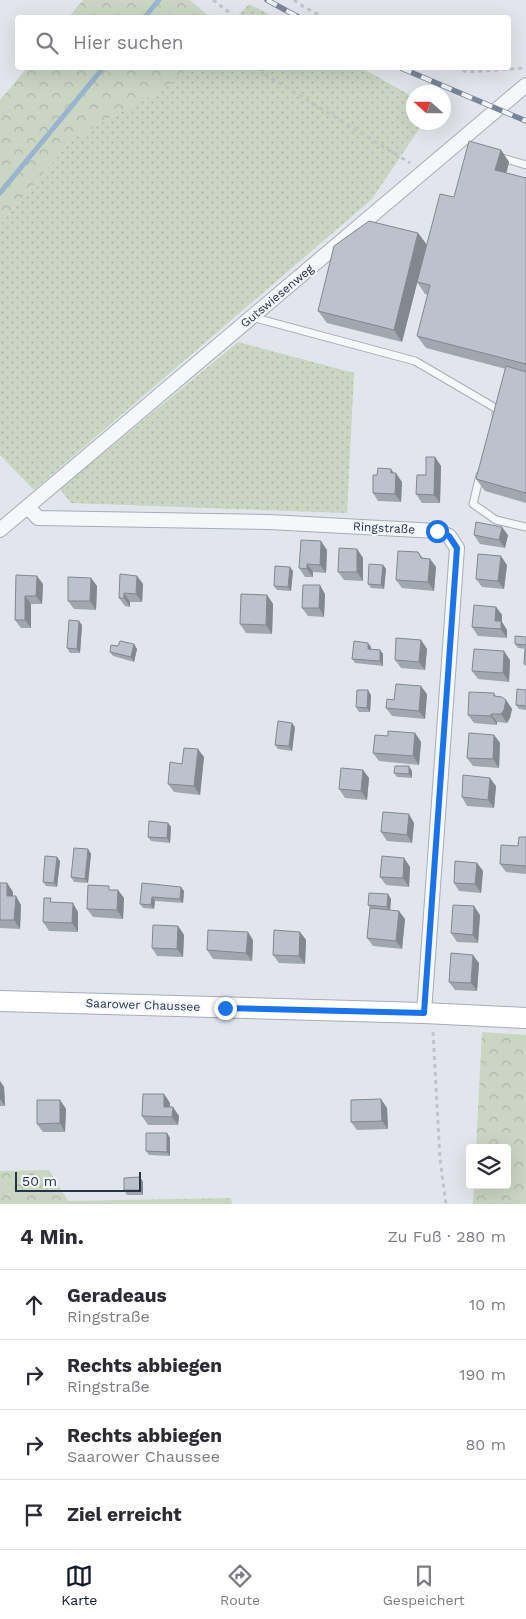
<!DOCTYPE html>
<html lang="de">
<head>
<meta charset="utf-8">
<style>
  :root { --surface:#fff; --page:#f2f2f3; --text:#2b2b33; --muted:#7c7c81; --line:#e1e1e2; --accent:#111827 }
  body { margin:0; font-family:"Work Sans",sans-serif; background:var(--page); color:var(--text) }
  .controls { position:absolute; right:15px; bottom:15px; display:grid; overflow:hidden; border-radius:5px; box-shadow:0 5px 20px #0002 }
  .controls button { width:45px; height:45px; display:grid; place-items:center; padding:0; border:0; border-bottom:1px solid var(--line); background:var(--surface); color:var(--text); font:25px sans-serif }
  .compass { position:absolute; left:406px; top:85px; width:45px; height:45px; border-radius:50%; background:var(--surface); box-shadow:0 5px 20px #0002; rotate:291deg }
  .scale { position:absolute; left:15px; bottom:12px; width:126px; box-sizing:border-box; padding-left:5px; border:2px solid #283345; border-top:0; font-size:14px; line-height:18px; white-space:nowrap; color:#283345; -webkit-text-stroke:4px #f2f5f9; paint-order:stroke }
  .stop { position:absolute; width:15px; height:15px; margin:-11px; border:4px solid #1a73e8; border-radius:50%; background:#fff }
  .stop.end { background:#1a73e8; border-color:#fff; box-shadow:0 1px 5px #0008 }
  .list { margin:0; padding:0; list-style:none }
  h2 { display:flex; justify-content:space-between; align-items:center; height:65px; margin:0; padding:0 20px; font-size:21px }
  h2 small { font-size:16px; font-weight:400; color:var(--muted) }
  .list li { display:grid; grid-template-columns:32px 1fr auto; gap:15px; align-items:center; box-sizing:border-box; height:70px; padding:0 20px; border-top:1px solid var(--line) }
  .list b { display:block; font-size:19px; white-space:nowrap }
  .list p { margin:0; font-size:16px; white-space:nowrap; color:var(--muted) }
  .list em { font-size:16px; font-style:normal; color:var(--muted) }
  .icon { flex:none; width:28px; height:28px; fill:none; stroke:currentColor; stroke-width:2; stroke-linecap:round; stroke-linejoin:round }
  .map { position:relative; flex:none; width:526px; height:1204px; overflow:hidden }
  .search { position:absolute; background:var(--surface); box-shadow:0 5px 20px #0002; left:15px; right:15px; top:15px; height:55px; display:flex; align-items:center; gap:12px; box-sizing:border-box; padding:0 18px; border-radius:5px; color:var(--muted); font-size:19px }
  .sheet { height:345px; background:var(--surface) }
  nav { display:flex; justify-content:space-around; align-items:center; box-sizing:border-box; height:70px; border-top:1px solid var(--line); background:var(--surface); font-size:14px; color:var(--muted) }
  nav a { display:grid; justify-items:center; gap:2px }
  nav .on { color:var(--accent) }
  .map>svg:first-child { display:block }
  .grass { fill:url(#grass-dots) }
  .forest { fill:url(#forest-crowns) }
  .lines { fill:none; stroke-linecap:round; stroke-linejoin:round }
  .stream { stroke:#9ab4cf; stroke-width:5 }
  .service-casing { stroke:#a6adb7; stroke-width:9 }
  .minor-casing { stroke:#a6adb7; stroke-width:16 }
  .secondary-casing { stroke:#a6adb7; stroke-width:22 }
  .path { stroke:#c0c4ca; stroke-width:3; stroke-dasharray:4 4; stroke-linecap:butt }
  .service { stroke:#f5f7f9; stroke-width:7 }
  .minor { stroke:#f5f7f9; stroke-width:14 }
  .secondary { stroke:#fff; stroke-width:20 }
  .rail-casing { stroke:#7a8597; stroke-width:5.5 }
  .rail { stroke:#f2f5f9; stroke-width:4; stroke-dasharray:11; stroke-linecap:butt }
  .wall { fill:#a1a7af }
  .shaded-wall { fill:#83888f }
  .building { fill:#bbc2cc; stroke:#83888f }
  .route { stroke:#1a73e8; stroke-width:6 }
  .labels { text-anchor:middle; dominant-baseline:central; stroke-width:4; stroke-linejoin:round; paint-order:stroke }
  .street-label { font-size:12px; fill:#283345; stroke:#f2f5f9 }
</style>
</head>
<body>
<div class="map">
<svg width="526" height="1204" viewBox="0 0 526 1204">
  <defs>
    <pattern id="grass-dots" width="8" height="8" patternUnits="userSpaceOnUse" patternTransform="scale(1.25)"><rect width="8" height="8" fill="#c8d6c2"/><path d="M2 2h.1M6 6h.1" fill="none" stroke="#acb8a8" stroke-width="1.8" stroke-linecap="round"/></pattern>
    <pattern id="forest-crowns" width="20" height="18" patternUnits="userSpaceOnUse" patternTransform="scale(1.25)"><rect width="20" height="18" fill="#c8d6c2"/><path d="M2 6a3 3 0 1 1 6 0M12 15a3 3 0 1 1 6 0" fill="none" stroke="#acb8a8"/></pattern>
  </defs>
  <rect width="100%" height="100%" fill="#e2e6ec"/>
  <g class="grass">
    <path d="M249,4L274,17H237Z"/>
    <path d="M187,68H362L413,97L414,122L423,123L372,199L34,490L0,455V225L72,139L168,86Z"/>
    <path d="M238,342L354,373L347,513L71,503L60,489Z"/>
  </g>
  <g class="forest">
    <path d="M83,0H190L210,17H69Z"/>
    <path d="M27,68H187L168,86L72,139L0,225V100Z"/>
    <path d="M482,1032L526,1035V1204H473L474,1185H507V1148H476Z"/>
    <path d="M49,1170L68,1201L231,1198L232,1204H0V1171Z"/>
  </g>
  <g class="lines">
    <g class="stream">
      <path d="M144,18L159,0"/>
      <path d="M0,193L103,68"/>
    </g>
    <defs>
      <g id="service">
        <path d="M499,157L526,165"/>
        <path d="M252,317L415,361L497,409L496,414"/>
        <path d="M480,475L473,504L496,520L526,527"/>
      </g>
      <g id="minor">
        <path d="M28,507L38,518L269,522L437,531L449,536L457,548L424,1013"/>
        <path d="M0,530L526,85"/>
      </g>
      <path id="secondary" d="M0,1001L424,1013L526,1018"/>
    </defs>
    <use href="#service" class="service-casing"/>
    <use href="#minor" class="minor-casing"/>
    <use href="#secondary" class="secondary-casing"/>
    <g class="path">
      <path d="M213,0L230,13L233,18"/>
      <path d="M294,0L304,7L325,18"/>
      <path d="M260,68L263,73L410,163"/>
      <path d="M455,68L467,72L526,68"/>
      <path d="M433,1032L440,1159L446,1204"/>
    </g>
    <use href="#service" class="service"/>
    <use href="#minor" class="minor"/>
    <use href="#secondary" class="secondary"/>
    <defs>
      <g id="rail">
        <path d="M267,0L300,18"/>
        <path d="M401,68L526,121"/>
      </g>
    </defs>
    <use href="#rail" class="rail-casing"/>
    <use href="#rail" class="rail"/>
  </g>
  <g class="wall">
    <path d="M501,150L509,162L506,173L526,178V503L485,491L476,479L506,369L426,348L417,336L428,295L425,294L417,282L402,342L327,323L318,311L418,233L427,245L454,197Z"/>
    <path d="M435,457L441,466L440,503H422L416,494Z"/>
    <path d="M394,473L402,482L401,502L378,501L373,493L377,475Z"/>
    <path d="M474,535H508L505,548L480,544Z"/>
    <path d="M357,549L363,558V581L344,580L338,572Z"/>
    <path d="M327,550L326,573L313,572V577H305L299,568Z"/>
    <path d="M418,552L423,558L430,559L436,567L434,591L402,588L396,580Z"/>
    <path d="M383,565L386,569L384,589L371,588L368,584Z"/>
    <path d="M507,565L504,589L482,587L476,579Z"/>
    <path d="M293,571L291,591L277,590L274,586Z"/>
    <path d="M16,575L43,584L42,604H31V628H21L15,620Z"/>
    <path d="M137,576L143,584L142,602H130V607L125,606L119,598Z"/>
    <path d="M91,578L97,586L96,610L74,609L68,601Z"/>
    <path d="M325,594L324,617L308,616L302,608Z"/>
    <path d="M267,595L273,604L272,634L246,633L240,624Z"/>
    <path d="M496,607L502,615V622L507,630V638L478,636L472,627Z"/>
    <path d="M82,625L80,653H70L67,648Z"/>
    <path d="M526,637V649L518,648L515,644Z"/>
    <path d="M421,640L427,649L425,670L401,668L395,660Z"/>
    <path d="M134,644L137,649L134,662L113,656L110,652L118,646Z"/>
    <path d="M371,647V649L380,650L383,654V666L355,663L352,659Z"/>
    <path d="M510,660L509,682L478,679L472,671Z"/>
    <path d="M526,690V710L519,709L516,705Z"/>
    <path d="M494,693L496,696L506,700L512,709L510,718L507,723L497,722V725L474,723L468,715Z"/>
    <path d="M427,694L425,719L392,716L386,708L394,700Z"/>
    <path d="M371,695L370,712H359L356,707Z"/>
    <path d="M295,727L292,751L278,749L275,745Z"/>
    <path d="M415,733L421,742L419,765L379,761L373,753L388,736Z"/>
    <path d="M494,735L500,743L499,768L473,766L467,758Z"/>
    <path d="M204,757L200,795L174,792L168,784L182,764Z"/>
    <path d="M363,770L369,778L367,800L345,798L339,789Z"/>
    <path d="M412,771V778L397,777L394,773Z"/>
    <path d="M496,786L494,808L467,806L462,797Z"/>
    <path d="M168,823L171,827L170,843L151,841L148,837Z"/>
    <path d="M414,823L412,843L387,841L381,832Z"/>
    <path d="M526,837V874L506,872L500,864L518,846Z"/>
    <path d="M88,849L91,854L88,883L74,882L71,877Z"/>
    <path d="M404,858L410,867L409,887L386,885L380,877Z"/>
    <path d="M60,861L57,887L46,886L43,882Z"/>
    <path d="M477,863L483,871L481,893L459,891L454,883Z"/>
    <path d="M0,883H7L13,892V896L21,905L20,929L0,928Z"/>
    <path d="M142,883L184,891L183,903L155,901L154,909L143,908L140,904Z"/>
    <path d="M112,890L124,898L123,919L93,917L87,909Z"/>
    <path d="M388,894L391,899L390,910L405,919L402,949L373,946L367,938L370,908L368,905Z"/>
    <path d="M54,902L78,912V932L49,931L43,922Z"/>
    <path d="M480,915L478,943L457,942L451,933Z"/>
    <path d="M178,926L184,935L183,957L157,956L152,948Z"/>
    <path d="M300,932L306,940L305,964L279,963L273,955Z"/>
    <path d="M253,940L252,961L213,959L207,950Z"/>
    <path d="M479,963L477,991L455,990L449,982Z"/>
    <path d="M0,1081L4,1087L5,1106H0Z"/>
    <path d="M164,1094L170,1103V1107L179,1116L178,1125H148L142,1116Z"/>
    <path d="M60,1100L66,1109L65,1132H43L37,1124Z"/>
    <path d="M387,1108L388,1129L357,1130L351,1122Z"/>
    <path d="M167,1133L170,1138V1156L149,1155L146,1151Z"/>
    <path d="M140,1177L143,1182V1195H127L124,1190Z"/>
  </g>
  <g class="shaded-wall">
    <path d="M501,150L509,162L504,183L495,170Z"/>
    <path d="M418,233L427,245L402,342L394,330Z"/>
    <path d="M435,457L441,466L440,503L434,495Z"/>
    <path d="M391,469L396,476V473L402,482L401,502L395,494L391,473Z"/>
    <path d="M502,527L508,535L505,548L499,540Z"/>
    <path d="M321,541L327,550L326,573L320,565Z"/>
    <path d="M357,549L363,558V581L357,572Z"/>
    <path d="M501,556L507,565L504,589L498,581Z"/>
    <path d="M430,559L436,567L434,591L428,582Z"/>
    <path d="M307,564L313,572V577L307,569Z"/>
    <path d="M383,565L386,569L384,589L381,585Z"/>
    <path d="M290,567L293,571L291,591L288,587Z"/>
    <path d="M37,576L43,584L42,604L36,596Z"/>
    <path d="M137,576L143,584L142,602L136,594Z"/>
    <path d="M91,578L97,586L96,610L90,601Z"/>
    <path d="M320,585L325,594L324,617L319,608Z"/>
    <path d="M124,593L130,602V607L124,598Z"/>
    <path d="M267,595L273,604L272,634L266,625Z"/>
    <path d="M25,596L31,604V628L25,620Z"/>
    <path d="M496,607L502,615V622L507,630V638L495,621Z"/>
    <path d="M79,621L82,625L80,653L77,649Z"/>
    <path d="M421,640L427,649L425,670L419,662Z"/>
    <path d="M368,643L371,647V653L368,649Z"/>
    <path d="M134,644L137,649L134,662L131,657Z"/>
    <path d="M380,650L383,654V666L380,661Z"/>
    <path d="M504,651L510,660L509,682L503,673Z"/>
    <path d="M421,686L427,694L425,719L419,711Z"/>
    <path d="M368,690L371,695L370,712L367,708Z"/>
    <path d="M506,700L512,709L510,718L507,723L501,714Z"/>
    <path d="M491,714L497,722V725L491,716Z"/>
    <path d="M292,723L295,727L292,751L289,746Z"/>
    <path d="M415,733L421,742L419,765L413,756Z"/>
    <path d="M494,735L500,743L499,768L493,759Z"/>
    <path d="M198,749L204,757L200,795L194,786Z"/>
    <path d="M409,766L412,771V778L409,774Z"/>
    <path d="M363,770L369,778L367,800L361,791Z"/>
    <path d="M490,778L496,786L494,808L488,800Z"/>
    <path d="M409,814L414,823L412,843L407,835Z"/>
    <path d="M168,823L171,827L170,843L167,838Z"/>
    <path d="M88,849L91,854L88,883L85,879Z"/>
    <path d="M57,857L60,861L57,887L54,883Z"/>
    <path d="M404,858L410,867L409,887L403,878Z"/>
    <path d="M477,863L483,871L481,893L475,884Z"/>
    <path d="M7,883L13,892V904L7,896Z"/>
    <path d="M181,887L184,891L183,903L180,899Z"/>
    <path d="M118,890L124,898L123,919L117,910Z"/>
    <path d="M388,894L391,899L390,911L387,907Z"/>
    <path d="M16,896L21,905L20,929L14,920Z"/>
    <path d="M152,897L155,901L154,909L151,905Z"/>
    <path d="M73,903L78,912V932L72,923Z"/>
    <path d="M474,906L480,915L478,943L473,935Z"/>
    <path d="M399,911L405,919L402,949L396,941Z"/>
    <path d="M178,926L184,935L183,957L177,949Z"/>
    <path d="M248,932L253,940L252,961L246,953Z"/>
    <path d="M300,932L306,940L305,964L299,956Z"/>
    <path d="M473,955L479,963L477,991L471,983Z"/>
    <path d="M0,1081L4,1087L5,1106L0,1099Z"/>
    <path d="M164,1094L170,1103V1115L164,1107Z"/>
    <path d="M381,1099L387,1108L388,1129L382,1121Z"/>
    <path d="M60,1100L66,1109L65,1132L60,1123Z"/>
    <path d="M173,1107L179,1116L178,1125L172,1117Z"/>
    <path d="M167,1133L170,1138V1156L167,1152Z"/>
    <path d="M140,1177L143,1182V1195L140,1190Z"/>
  </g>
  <g class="building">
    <path d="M469,141L501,150L495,170L526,178V364L417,336L430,285L417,282L440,194L454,197Z"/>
    <path d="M369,221L418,233L394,330L318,311L334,246Z"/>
    <path d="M506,366L526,372V493L476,479Z"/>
    <path d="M426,457H435L434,495L416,494L417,475H426Z"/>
    <path d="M378,468L391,469V473H396L395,494L373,493V475H377Z"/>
    <path d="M476,522L502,527L499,540L474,535Z"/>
    <path d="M301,540L321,541L320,565L307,564V569L299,568Z"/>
    <path d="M339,548L357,549V572H338Z"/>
    <path d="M398,551L418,552L421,558L430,559L428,582L396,580Z"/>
    <path d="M478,554L501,556L498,581L476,579Z"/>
    <path d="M369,564L383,565L381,585L368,584Z"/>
    <path d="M275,566L290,567L288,587L274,586Z"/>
    <path d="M120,574L137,576L136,594L124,593V598H119Z"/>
    <path d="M16,575L37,576L36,596H25V620H15Z"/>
    <path d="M68,577L91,578L90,601H68Z"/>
    <path d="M303,585H320L319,608H302Z"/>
    <path d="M241,594L267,595L266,625L240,624Z"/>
    <path d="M474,605L496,607L495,621H501V629L472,627Z"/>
    <path d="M69,620L79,621L77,649L67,648Z"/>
    <path d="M515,636L526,637V645L515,644Z"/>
    <path d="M396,638L421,640L419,662L395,660Z"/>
    <path d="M120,641L134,644L131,657L110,652L111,645L118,646Z"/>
    <path d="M354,641L368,643V649L380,650V661L352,659Z"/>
    <path d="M474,649L504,651L503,673L472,671Z"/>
    <path d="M525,649H526V665L524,664Z"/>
    <path d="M396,684L421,686L419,711L386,708L387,699L394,700Z"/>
    <path d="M517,689L526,690V706L516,705Z"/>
    <path d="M357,690H368L367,708L356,707Z"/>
    <path d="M469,692L494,693V696L502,697L506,700L504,710L501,714H491V716L468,715Z"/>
    <path d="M278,721L292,723L289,746L275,745Z"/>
    <path d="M388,731L415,733L413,756L373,753L375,735L388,736Z"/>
    <path d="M469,733L494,735L493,759L467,758Z"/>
    <path d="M184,748L198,749L194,786L168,784L170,762L182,764Z"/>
    <path d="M395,766H409V774L394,773Z"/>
    <path d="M341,768L363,770L361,791L339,789Z"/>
    <path d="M463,775L490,778L488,800L462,797Z"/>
    <path d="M383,812L409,814L407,835L381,832Z"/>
    <path d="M149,821L168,823L167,838L148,837Z"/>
    <path d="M519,837H526V866L500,864L501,845L518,846Z"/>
    <path d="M74,848L88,849L85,879L71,877Z"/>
    <path d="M45,856L57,857L54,883L43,882Z"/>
    <path d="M382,856L404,858L403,878L380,877Z"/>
    <path d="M455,861L477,863L475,884L454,883Z"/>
    <path d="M0,883H7V896H16L14,920H0Z"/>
    <path d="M142,883L181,887L180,899L152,897L151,905L140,904Z"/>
    <path d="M88,885L109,886V890H118L117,910L87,909Z"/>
    <path d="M369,893L388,894L387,907L368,905Z"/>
    <path d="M44,898H51L50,902L73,903L72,923L43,922Z"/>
    <path d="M453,905L474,906L473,935L451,933Z"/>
    <path d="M370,908L399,911L396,941L367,938Z"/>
    <path d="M153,925L178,926L177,949L152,948Z"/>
    <path d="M208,930L248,932L246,953L207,950Z"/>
    <path d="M274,930L300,932L299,956L273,955Z"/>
    <path d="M451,953L473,955L471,983L449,982Z"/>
    <path d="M143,1094H164V1107H173L172,1117L142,1116Z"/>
    <path d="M381,1099L382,1121L351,1122V1100Z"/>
    <path d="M37,1100H60V1123L37,1124Z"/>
    <path d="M146,1133H167V1152L146,1151Z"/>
    <path d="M140,1177V1190H124V1178Z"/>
  </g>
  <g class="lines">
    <path class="route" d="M225,1008L424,1013L457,548L449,536L437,531"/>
  </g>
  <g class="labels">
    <g class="street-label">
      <text transform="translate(277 296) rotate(-40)">Gutswiesenweg</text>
      <text transform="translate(384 528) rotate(3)">Ringstraße</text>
      <text transform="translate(143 1005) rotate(2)">Saarower Chaussee</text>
    </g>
  </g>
</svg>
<div class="controls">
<button><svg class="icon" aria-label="layers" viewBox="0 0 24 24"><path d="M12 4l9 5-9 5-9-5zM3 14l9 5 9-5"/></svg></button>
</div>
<svg class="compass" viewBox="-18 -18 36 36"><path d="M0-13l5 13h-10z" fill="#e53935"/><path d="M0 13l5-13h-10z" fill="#7c7c81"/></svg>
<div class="scale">50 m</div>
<div class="stop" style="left:437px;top:531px"></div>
<div class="stop end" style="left:225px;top:1008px"></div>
<div class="search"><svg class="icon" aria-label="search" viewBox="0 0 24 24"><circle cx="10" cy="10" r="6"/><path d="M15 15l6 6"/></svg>Hier suchen</div>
</div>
<section class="sheet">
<h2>4 Min.<small>Zu Fuß · 280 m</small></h2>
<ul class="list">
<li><svg class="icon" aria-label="ahead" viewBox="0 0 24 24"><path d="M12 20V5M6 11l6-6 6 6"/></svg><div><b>Geradeaus</b><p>Ringstraße</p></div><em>10 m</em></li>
<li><svg class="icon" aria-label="right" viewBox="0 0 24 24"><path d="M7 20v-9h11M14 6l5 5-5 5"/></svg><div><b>Rechts abbiegen</b><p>Ringstraße</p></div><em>190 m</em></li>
<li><svg class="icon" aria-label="right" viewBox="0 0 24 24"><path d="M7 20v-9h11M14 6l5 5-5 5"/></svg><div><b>Rechts abbiegen</b><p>Saarower Chaussee</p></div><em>80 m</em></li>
<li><svg class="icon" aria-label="arrive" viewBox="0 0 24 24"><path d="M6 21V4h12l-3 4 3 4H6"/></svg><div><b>Ziel erreicht</b></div></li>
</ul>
</section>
<nav>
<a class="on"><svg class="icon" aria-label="map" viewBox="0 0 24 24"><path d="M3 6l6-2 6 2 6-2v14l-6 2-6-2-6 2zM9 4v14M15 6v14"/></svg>Karte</a>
<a><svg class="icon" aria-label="directions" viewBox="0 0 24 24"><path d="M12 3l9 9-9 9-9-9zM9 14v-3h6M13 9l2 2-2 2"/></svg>Route</a>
<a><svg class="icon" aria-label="saved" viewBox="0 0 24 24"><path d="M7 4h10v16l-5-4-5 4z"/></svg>Gespeichert</a>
</nav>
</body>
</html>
